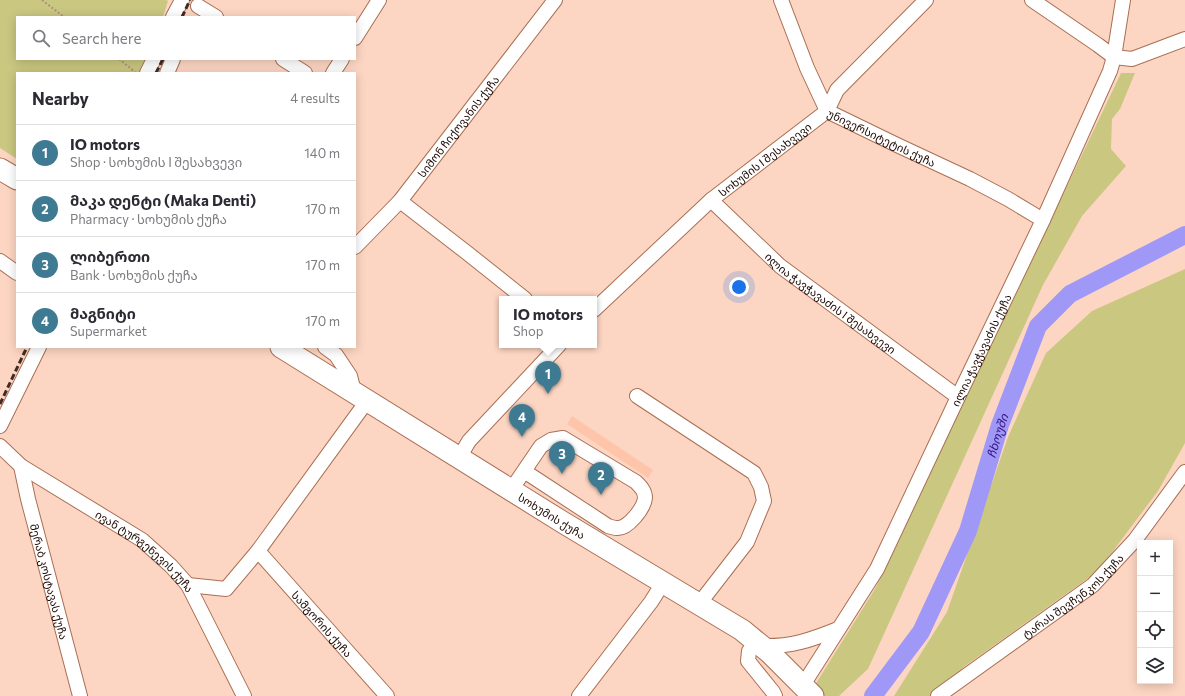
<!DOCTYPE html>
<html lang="en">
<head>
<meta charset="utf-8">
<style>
  :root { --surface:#fff; --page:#f7f7f7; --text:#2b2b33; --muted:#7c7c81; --line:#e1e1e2; --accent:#3e7a92 }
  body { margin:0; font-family:Commissioner,"Noto Sans Georgian",sans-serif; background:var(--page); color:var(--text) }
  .controls { position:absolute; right:12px; bottom:12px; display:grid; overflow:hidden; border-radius:0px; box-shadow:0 2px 10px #0003 }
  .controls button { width:36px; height:36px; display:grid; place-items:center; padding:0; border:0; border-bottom:1px solid var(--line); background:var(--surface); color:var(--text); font:20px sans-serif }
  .you { position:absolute; left:739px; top:287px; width:14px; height:14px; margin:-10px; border:3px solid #fff; border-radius:50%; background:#1a73e8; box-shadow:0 0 0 6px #1a73e833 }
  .badge { display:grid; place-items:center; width:26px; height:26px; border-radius:50%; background:var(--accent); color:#fff; font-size:13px; font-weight:700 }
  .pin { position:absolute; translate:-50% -33px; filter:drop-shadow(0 1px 2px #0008) }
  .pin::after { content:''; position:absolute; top:21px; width:14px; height:12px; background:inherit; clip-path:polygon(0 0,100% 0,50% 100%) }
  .popup { position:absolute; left:499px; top:296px; width:98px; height:52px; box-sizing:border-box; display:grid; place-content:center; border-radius:0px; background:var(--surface); filter:drop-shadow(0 1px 3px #0005); font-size:13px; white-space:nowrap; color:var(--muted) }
  .popup b { font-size:15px; color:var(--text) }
  .popup::after { content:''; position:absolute; left:50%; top:100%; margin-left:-8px; border:8px solid transparent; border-top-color:var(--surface) }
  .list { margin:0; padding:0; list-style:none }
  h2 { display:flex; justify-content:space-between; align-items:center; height:52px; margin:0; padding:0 16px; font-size:17px }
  h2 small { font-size:13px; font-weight:400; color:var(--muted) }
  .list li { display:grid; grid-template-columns:26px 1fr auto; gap:12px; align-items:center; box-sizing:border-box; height:56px; padding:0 16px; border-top:1px solid var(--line) }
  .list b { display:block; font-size:15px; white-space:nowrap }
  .list p { margin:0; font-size:13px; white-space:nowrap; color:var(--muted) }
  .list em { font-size:13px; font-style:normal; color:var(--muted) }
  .icon { flex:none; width:22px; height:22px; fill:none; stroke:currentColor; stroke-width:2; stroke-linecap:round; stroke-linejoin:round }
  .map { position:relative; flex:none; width:1185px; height:696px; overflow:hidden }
  .search { position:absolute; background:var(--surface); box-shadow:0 2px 10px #0003; left:16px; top:16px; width:340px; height:44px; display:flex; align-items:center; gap:10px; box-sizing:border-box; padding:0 14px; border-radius:0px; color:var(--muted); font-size:15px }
  .panel { position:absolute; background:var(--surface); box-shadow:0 2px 10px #0003; left:16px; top:72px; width:340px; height:276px; border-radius:0px }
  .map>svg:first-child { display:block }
  .built { fill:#fec5aa }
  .green { fill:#cac781 }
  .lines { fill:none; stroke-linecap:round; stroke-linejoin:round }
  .river { stroke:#a098f7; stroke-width:18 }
  .minor-casing { stroke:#a96f53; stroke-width:16 }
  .highway-casing { stroke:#a96f53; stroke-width:23 }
  .path { stroke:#b19081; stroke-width:2; stroke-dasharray:2 2; stroke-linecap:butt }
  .minor { stroke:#fff; stroke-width:14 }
  .highway { stroke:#fff; stroke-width:21 }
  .rail { stroke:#432b23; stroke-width:3; stroke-dasharray:6 3; stroke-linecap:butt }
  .labels { text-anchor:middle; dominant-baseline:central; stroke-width:4; stroke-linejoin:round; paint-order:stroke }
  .street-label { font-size:11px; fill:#1c0701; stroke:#fdd6c3 }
  .water-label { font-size:12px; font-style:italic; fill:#341181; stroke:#fdd6c3 }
</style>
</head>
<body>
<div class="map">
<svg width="1185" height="696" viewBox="0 0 1185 696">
  <rect width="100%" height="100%" fill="#fdd6c3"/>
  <path class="built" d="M572,416L653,470L648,478L567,424Z"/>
  <g class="green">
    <path d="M0,0H166L168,1L163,17H17V59H147L140,73H17V159L0,148Z"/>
    <path d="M1121,73H1135L1120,109L1112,119L1111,149L1126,166L1082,216L1043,285L868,669L839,696H825L815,685L875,589Z"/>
    <path d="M1185,269V443L1158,491L1098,571L965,666L933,696H894L947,612L1008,437L1046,353L1092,311Z"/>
  </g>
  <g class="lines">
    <path class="river" id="s1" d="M873,696L921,632L968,531L1000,425L1038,326L1070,294L1185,235"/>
    <defs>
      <g id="minor">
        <path id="s2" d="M781,0L807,68L827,111L897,145L970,179L1008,199L1043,220"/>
        <path d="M1032,0L1098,45L1114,57L1132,59L1185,39"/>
        <path d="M198,6L216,17"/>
        <path d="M173,17L182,0"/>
        <path d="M355,38L379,0"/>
        <path d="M283,59L305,73"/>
        <path d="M147,73L154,59"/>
        <path d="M167,73L173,59"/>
        <path d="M333,73L342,59"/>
        <path id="s3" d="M711,200L780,266L958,397"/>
        <path d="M400,201L466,252L525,299"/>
        <path id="s4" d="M355,247L400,201L555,0"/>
        <path d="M0,261L17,273"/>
        <path id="s5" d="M594,310L711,200L827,111L837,90L926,0"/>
        <path d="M325,347L336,355L350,376L354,392"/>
        <path d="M637,396L754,473L761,487L764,501L747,542L699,604"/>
        <path d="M0,426L39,347"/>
        <path id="s6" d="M0,446L21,466L142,540L171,566L188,585L244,696"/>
        <path d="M459,458L469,441L559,345"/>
        <path id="s7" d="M21,466L28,499L80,696"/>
        <path d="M511,490L541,446L551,440L563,438L636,482C641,487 645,491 645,498C644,508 628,529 617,528C614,528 611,527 608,526L524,471"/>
        <path id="s8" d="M258,551L387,696"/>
        <path d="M188,585L226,589L258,551L367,401"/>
        <path d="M756,642L749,651L748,661L773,692L775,696"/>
        <path d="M761,646C791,647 811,640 838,629"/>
        <path id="s9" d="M803,685L877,569L958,397L1043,220L1110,71L1114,57L1123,0"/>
        <path d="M579,696L651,602L663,583"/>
        <path id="s10" d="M938,696L1093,585L1135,540L1185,472"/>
      </g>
      <g id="highway">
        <path d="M0,169L17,179"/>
        <path id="s11" d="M281,347L564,523L742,630L769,652L813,696"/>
      </g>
    </defs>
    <use href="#minor" class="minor-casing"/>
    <use href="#highway" class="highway-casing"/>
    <g class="path">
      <path d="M42,0L64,17"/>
      <path d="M119,59L135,72"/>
    </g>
    <use href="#minor" class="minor"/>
    <use href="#highway" class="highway"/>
    <g class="rail">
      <path d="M182,17L190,0"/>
      <path d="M156,73L163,59"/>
      <path d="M0,404L27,347"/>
    </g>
  </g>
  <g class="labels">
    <g class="street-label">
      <text stroke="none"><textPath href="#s4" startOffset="159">სიმონ ჩიქოვანის ქუჩა</textPath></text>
      <text stroke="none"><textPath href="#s2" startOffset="181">უნივერსიტეტის ქუჩა</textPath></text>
      <text stroke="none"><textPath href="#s5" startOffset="228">სოხუმის I შესახვევი</textPath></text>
      <text stroke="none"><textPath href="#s3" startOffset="158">ილია ჭავჭავაძის I შესახვევი</textPath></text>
      <text stroke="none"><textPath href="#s9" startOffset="380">ილია ჭავჭავაძის ქუჩა</textPath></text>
      <text stroke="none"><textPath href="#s11" startOffset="319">სოხუმის ქუჩა</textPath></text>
      <text stroke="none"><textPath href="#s6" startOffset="180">ივან ტურგენევის ქუჩა</textPath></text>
      <text stroke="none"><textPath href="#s7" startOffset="119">მერაბ კოსტავას ქუჩა</textPath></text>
      <text stroke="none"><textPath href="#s10" startOffset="168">ტარას შევჩენკოს ქუჩა</textPath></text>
      <text stroke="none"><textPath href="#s8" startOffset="97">სამგორის ქუჩა</textPath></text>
    </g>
    <g class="water-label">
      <text stroke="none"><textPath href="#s1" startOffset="291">ჩხოუში</textPath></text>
    </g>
  </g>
</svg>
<div class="controls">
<button>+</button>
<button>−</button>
<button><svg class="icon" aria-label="locate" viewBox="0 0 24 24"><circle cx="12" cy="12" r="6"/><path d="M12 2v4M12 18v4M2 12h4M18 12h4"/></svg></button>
<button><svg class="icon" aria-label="layers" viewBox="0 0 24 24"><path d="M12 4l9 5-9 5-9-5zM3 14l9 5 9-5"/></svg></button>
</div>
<div class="you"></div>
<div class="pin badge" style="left:548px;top:394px">1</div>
<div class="popup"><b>IO motors</b>Shop</div>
<div class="pin badge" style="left:601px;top:495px">2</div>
<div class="pin badge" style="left:562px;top:474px">3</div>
<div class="pin badge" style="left:522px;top:437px">4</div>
<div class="search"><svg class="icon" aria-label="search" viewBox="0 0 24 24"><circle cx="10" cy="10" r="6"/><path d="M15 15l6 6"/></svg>Search here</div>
<section class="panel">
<h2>Nearby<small>4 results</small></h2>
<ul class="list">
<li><span class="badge">1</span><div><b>IO motors</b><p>Shop · სოხუმის I შესახვევი</p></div><em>140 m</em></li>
<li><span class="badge">2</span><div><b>მაკა დენტი (Maka Denti)</b><p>Pharmacy · სოხუმის ქუჩა</p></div><em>170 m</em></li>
<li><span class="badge">3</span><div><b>ლიბერთი</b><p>Bank · სოხუმის ქუჩა</p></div><em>170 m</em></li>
<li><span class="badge">4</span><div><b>მაგნიტი</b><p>Supermarket</p></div><em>170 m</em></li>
</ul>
</section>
</div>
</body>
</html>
